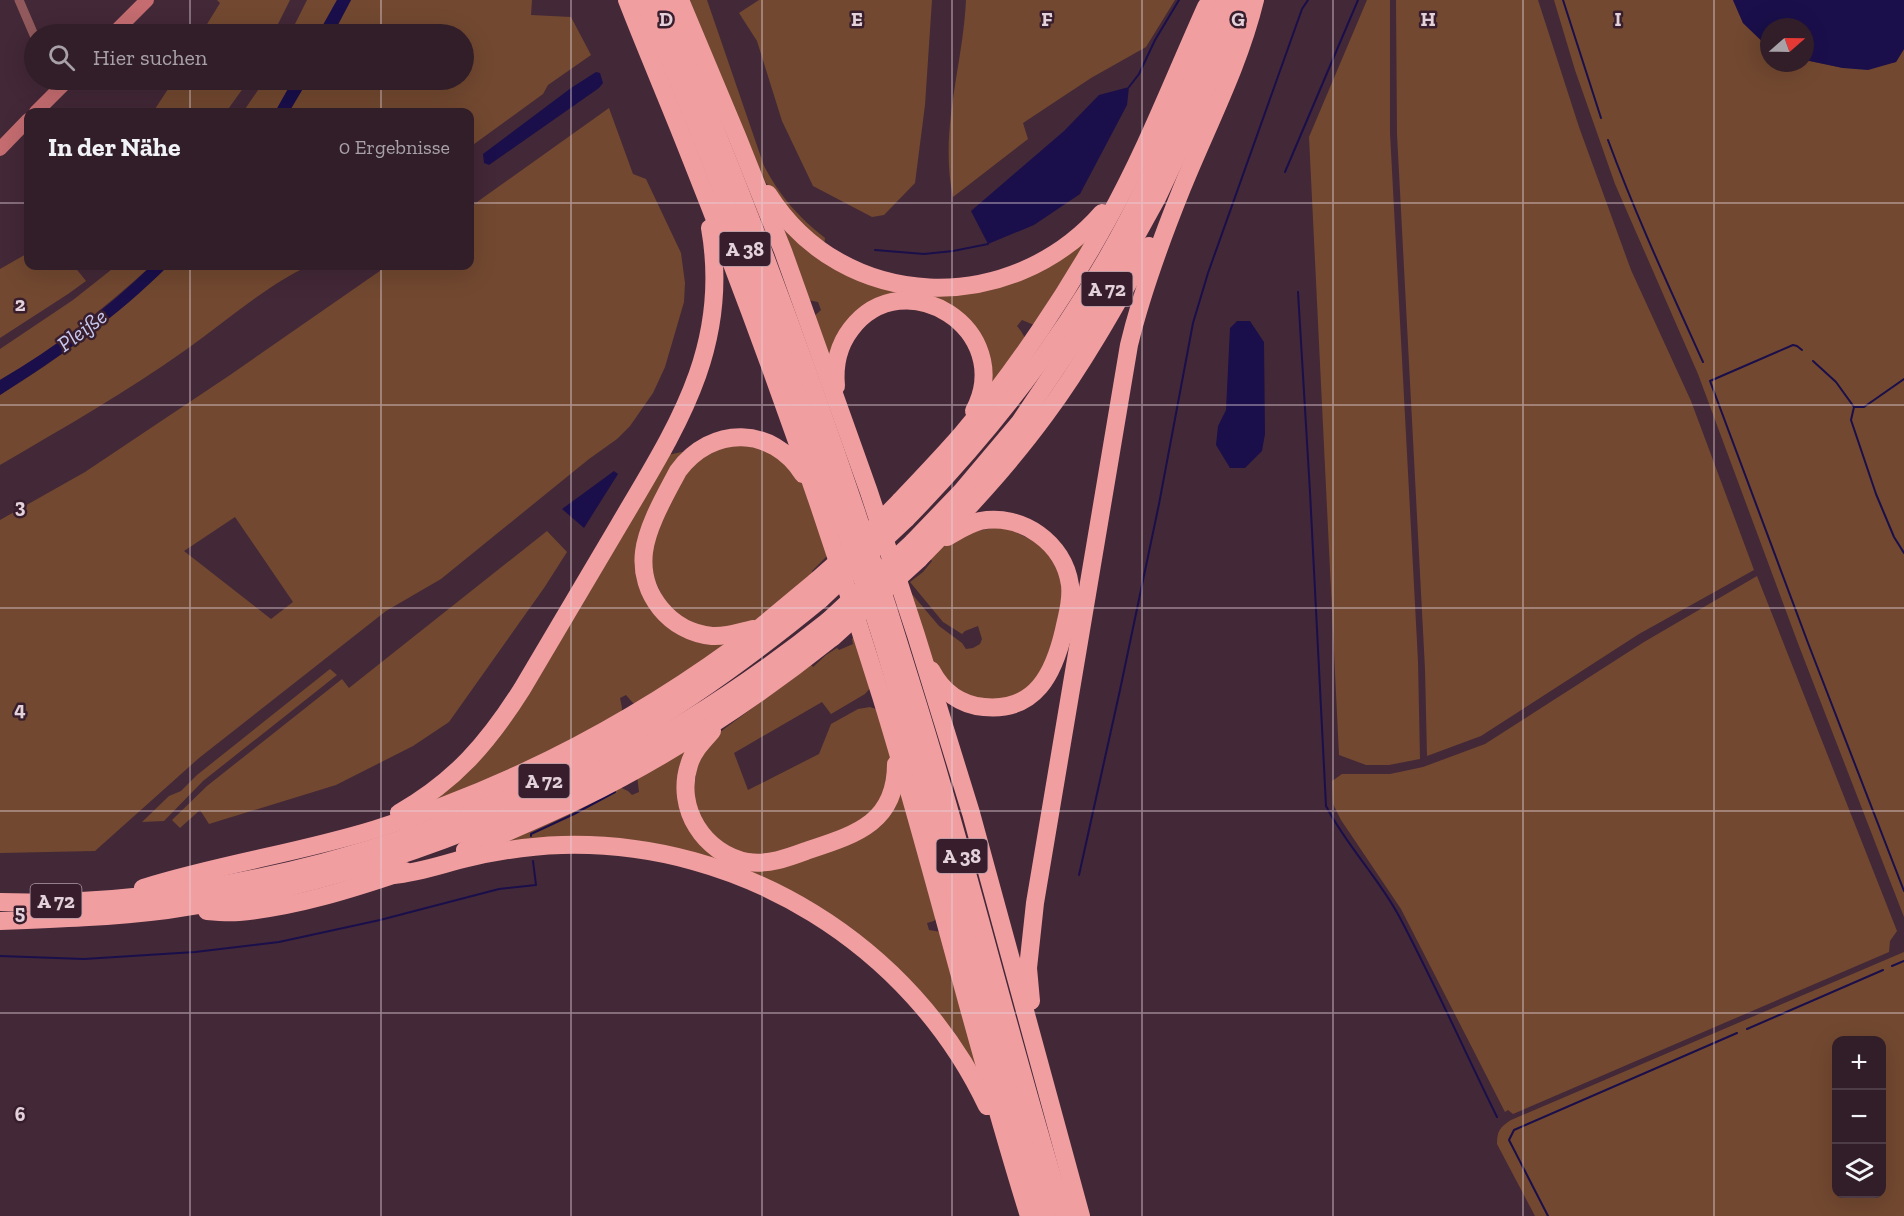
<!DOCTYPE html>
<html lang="de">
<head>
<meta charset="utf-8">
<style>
  :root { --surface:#321e29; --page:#3d2b35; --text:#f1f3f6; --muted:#a8a2a8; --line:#4d3c46 }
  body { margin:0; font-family:"Zilla Slab",serif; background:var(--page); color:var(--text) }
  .controls { position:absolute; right:18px; bottom:18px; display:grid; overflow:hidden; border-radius:12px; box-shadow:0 6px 24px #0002 }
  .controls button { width:54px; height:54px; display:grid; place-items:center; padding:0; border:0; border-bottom:2px solid var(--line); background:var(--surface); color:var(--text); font:30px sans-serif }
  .compass { position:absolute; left:1760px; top:18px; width:54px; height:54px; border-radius:50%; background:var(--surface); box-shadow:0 6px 24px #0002; rotate:70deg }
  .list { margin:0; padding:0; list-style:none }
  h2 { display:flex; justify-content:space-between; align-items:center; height:78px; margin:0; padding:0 24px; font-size:26px }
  h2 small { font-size:20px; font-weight:400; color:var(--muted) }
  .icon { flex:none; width:33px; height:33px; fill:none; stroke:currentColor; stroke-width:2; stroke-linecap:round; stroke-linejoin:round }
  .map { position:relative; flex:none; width:1904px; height:1216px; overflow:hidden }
  .search { position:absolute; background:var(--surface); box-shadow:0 6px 24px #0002; left:24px; top:24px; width:450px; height:66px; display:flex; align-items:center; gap:15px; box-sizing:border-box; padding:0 21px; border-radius:33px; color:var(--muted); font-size:22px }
  .panel { position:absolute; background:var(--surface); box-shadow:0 6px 24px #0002; left:24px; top:108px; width:450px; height:162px; border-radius:12px }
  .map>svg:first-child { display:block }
  .green { fill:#724830; fill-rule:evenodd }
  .water { fill:#1a0f4b }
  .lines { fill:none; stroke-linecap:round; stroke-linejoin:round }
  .stream { stroke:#1a0f4b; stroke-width:2 }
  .minor { stroke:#91595b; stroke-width:9 }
  .secondary { stroke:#c46c70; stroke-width:14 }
  .motorway { stroke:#f19ea0; stroke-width:18 }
  .motorway-bridge { stroke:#f19ea0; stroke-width:18 }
  .grid { fill:none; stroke:#e4d2db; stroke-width:1.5; stroke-opacity:0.55 }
  .labels { text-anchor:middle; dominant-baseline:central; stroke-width:5; stroke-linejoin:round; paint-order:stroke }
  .shield { fill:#381e2d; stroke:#b09ca7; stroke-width:1.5 }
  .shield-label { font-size:20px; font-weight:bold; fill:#e4d2db }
  .water-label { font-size:22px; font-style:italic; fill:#c8caf1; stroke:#381e2d }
  .grid-label { font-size:20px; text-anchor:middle; font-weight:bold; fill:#e4d2db; stroke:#381e2d; stroke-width:5; stroke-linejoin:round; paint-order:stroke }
</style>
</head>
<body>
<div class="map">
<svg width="1904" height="1216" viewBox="0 0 1904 1216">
  <rect width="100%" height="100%" fill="#432837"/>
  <g class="green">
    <path d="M217,0H290L273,34H201L220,3Z"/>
    <path d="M307,0H337L318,34H290Z"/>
    <path d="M351,0H532L531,15L571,17L591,55L548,85L543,94L470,147V112H289L308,80H464V34H333Z"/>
    <path d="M687,0H707L764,166C779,195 799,218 825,238L824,247L777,200L765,181Z"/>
    <path d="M759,0H932L925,105L915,183L884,215L872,217L813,186L782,121L757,41L739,13Z"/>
    <path d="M966,0H1175L1146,47L1091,78L1023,123L1028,139L953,197C939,131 963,66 966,0Z"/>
    <path d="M1367,0H1390V133L1418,661L1420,759L1389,765H1366L1339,755L1309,137Z"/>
    <path d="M1396,0H1538L1579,127L1631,270L1691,401L1754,570L1639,634L1481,736L1427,756L1425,669L1397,134Z"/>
    <path d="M1554,0H1733L1743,23L1769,48V63H1805V60L1843,68L1896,62L1904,49V917L1799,646L1698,374L1615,184L1575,70Z"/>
    <path d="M174,80H249L226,112H153Z"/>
    <path d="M265,80H293L275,112H243Z"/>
    <path d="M609,108L633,174L646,179L681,253L685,283L684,302L665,367L653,393L630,426L617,439L589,459L441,579L386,611L199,758L95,851L0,853V520L85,472L230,375L387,266H470V207ZM235,517L293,602L271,619L184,551Z"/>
    <path d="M766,200L828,260L959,292L1094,230L1034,325L1022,320L1017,326L1021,331L1025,338L986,399L967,322L880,302L831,367L812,318L821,310L818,302L803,299Z"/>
    <path d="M28,253V266H74L86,281L68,294L0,338V269Z"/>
    <path d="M116,266H151C104,308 55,349 0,380V349L73,300Z"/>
    <path d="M168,266H308C264,287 227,321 187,349C127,392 63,428 0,465V395C60,358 118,315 168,266Z"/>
    <path d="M729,444L766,449L802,479L829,554L812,571L813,576L766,614L742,628L701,630L668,609L650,569L654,536L676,487L695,462Z"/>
    <path d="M691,450L658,502L647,597L729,641L640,706L633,703L626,695L620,698L622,708L621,716L562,749L430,804L469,771L668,455Z"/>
    <path d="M1004,526L1047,548L1064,582L1054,649L1037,682L1009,700L970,699L936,671L906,587L939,626L962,643L966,649L973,648L980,644L982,639L978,626L965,631L962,634L943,622L910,582L923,572L932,561L930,558L950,540L961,534Z"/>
    <path d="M547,531L567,552L544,588L449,722L413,746L336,785L209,824L200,810L180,828L172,820L207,786L342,679L349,688Z"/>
    <path d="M1757,576L1897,931L1890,941L1889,952L1513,1114L1508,1110L1505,1112L1401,909L1341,820L1333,804L1332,781L1342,774H1390L1423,767L1485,744L1644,642Z"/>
    <path d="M856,635L872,686L865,694L831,714L822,702L734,753L748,790L819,754L831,724L858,709L870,707L879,710L891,750L888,792L868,821L772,857L727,850L715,842L692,801L698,760L720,732L811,665L813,667L826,655L837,648L839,650L853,644L852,639Z"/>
    <path d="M330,669L337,675L203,781L164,821L142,822L169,796L181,791L197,775Z"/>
    <path d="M696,740L682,786L726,860L841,845L901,782L939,913L934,921L927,923L929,930L941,932L988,1087L900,974L712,861L496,846L617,786L628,791L632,795L639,792L637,775Z"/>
    <path d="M1904,952V1216H1535L1497,1144C1497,1131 1500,1127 1511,1120ZM1836,1040H1882V1194H1836Z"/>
  </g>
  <g class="water">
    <path d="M337,0H351L333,34H318Z"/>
    <path d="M1733,0H1904V49L1896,62L1868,70L1843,68L1805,60V27H1769V48L1743,23Z"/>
    <path d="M596,72L600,73L603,83L599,88L489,165L484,163L483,154L571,88Z"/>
    <path d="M293,80H308L289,112H275Z"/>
    <path d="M1129,87L1127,105L1080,194L1034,225L988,244L971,211L1064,131L1099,95Z"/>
    <path d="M151,266H168C118,316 60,357 0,395V380C54,348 106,310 151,266Z"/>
    <path d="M1237,321H1250L1264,342L1265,434L1262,451L1245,468H1230L1216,445L1218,426L1226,410L1230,328Z"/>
    <path d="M614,471L618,474L584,528L562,509Z"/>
  </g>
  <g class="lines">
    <g class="stream">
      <path d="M1563,0L1601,118"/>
      <path d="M1129,87L1139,74L1155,40L1179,0"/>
      <path d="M1608,140C1636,216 1670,289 1703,362"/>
      <path d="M1285,172L1358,0"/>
      <path d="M875,250L924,254L953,251L988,244"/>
      <path d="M1298,292L1310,492L1326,806C1346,845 1378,877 1399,916C1434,982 1464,1050 1497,1117"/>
      <path d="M1802,350L1797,346L1793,345L1710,381L1808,643L1904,891"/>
      <path d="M1813,361L1836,382L1854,407L1851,420L1876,494L1894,537L1904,553"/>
      <path d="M1854,407H1864L1904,379"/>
      <path d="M531,836V834L574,814L615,792"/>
      <path d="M1079,875L1120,690L1159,504L1193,323L1208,273L1302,9L1308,0"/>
      <path d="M0,956L84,959L195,952L279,942L380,920L499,889L536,885L533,861"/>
      <path d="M1892,966L1904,961"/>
      <path d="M1747,1029L1883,970"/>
      <path d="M1548,1216L1509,1140L1514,1130L1737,1033"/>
    </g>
    <path class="minor" d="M19,0L34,35"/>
    <g class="secondary">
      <path d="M113,34L147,0"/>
      <path d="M36,112L68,80"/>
      <path d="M0,149L28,120"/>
    </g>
    <g class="motorway">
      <path d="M627,0C648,54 671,107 692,161C762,337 825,515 881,696C934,868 975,1044 1029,1216"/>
      <path d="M644,0C701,130 751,263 798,396C828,479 858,562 884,646C942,835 989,1027 1046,1216"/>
      <path d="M662,0C760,231 846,468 919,708C971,876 1012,1048 1064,1216"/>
      <path d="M680,0L737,136L783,251L869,492L916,635L971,813L1081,1216"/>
      <path d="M768,194C844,314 1011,317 1102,213"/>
      <path d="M836,386C834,365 838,346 851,329C904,259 1017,330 974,411"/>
      <path d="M900,501C921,479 942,457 962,434C1016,370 1068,292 1108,219C1146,151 1174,78 1206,7L1211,0"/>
      <path d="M906,519C994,429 1072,328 1130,216C1166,146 1195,72 1226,0"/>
      <path d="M913,542L961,492L1020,422L1094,312L1157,198L1187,134L1243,0"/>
      <path d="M919,559C964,513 1008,466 1046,414C1085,361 1117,303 1149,246"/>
      <path d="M753,629C740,632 726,637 712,636C670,632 639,594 644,552C647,526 666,494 678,471C712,425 772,426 803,474"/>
      <path d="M931,670C942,691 960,705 984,707C1036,712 1054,673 1064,630C1067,615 1072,601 1070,585C1064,543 1022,513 980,521C968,524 958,531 947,537"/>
      <path d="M712,731C703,741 693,751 689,765C675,808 704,854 748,862C768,865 787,858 806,851C854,835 896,824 896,764"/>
      <path d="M399,813C455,781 488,743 522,689C554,634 587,580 619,525C676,428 731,347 710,228"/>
      <path d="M465,850C503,834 541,818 578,800C669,756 754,700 833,637"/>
      <path d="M393,875C417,873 440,865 463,859C496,851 529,846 562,845C741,840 911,945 987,1106"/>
      <path d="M143,888C219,864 299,853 376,829C505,789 625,727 734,648C762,627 788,604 815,582"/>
      <path d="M0,902C210,908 444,845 625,738C694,698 759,650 821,599"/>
      <path d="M207,911C217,912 228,913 239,912C295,907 352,889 405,871"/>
      <path d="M0,921C56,919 112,917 167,910C409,876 637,774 828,621"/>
      <path d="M1031,1001L1028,968L1035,903L1129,345C1142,291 1161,240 1182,188C1207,126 1239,66 1255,0"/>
    </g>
    <g class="motorway-bridge">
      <path d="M815,582L858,544L900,501"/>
      <path d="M821,599L906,519"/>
      <path d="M828,621L913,542"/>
      <path d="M833,637L919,559"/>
    </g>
  </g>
  <path class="grid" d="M190,0V34M381,0V34M571,0V1216M762,0V1216M952,0V1216M1142,0V1216M1333,0V1216M1523,0V1216M1714,0V1216M190,80V112M381,80V112M0,203H28M470,203H1904M190,266V1216M381,266V1216M0,405H1904M0,608H1904M0,811H1904M0,1013H1904"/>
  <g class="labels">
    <g class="shield">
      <rect x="719.5" y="232" width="51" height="34" rx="4.5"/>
      <rect x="1081.5" y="272" width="51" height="34" rx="4.5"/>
      <rect x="518.5" y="764" width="51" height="34" rx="4.5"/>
      <rect x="936.5" y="839" width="51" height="34" rx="4.5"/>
      <rect x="30.5" y="884" width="51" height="34" rx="4.5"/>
    </g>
    <g class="shield-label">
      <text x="745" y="249">A 38</text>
      <text x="1107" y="289">A 72</text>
      <text x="544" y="781">A 72</text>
      <text x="962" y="856">A 38</text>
      <text x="56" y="901">A 72</text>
    </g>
    <g class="water-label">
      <text transform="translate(82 330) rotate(-37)">Pleiße</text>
    </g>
  </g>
  <g class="grid-label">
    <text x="666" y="26">D</text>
    <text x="857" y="26">E</text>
    <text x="1047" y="26">F</text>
    <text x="1238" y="26">G</text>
    <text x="1428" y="26">H</text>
    <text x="1618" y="26">I</text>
    <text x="20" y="311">2</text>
    <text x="20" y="513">3</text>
    <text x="20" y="716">4</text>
    <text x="20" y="919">5</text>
    <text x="20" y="1121">6</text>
  </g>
</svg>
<div class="controls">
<button>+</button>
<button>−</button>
<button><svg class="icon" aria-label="layers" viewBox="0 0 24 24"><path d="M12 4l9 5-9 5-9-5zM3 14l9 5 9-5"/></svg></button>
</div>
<svg class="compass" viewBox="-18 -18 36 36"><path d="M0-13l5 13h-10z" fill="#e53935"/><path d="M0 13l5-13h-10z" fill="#a8a2a8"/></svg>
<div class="search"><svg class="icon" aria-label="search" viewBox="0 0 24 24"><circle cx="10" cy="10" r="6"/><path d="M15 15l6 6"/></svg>Hier suchen</div>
<section class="panel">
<h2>In der Nähe<small>0 Ergebnisse</small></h2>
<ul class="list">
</ul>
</section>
</div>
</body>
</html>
